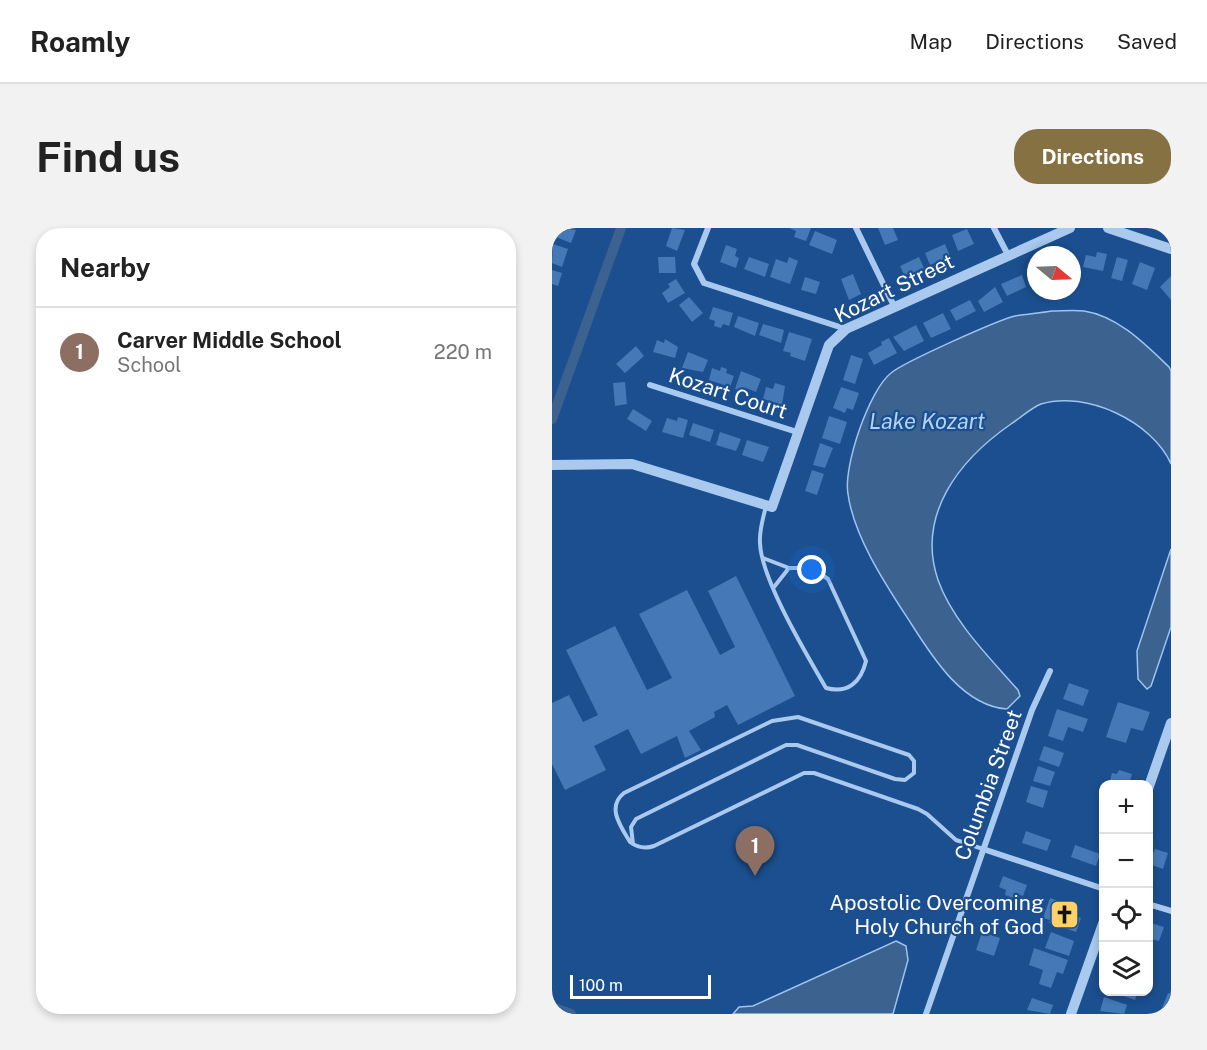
<!DOCTYPE html>
<html lang="en">
<head>
<meta charset="utf-8">
<style>
  :root { --surface:#fff; --page:#f2f2f2; --text:#222; --muted:#767676; --line:#e0e0e0; --accent:#857141 }
  body { margin:0; font-family:"Public Sans",sans-serif; background:var(--page); color:var(--text) }
  .controls { position:absolute; right:18px; bottom:18px; display:grid; overflow:hidden; border-radius:12px; box-shadow:0 3px 9px #0003 }
  .controls button { width:54px; height:54px; display:grid; place-items:center; padding:0; border:0; border-bottom:2px solid var(--line); background:var(--surface); color:var(--text); font:30px sans-serif }
  .compass { position:absolute; left:475px; top:18px; width:54px; height:54px; border-radius:50%; background:var(--surface); box-shadow:0 3px 9px #0003; rotate:109deg }
  .scale { position:absolute; left:18px; bottom:15px; width:141px; box-sizing:border-box; padding-left:6px; border:3px solid #fff; border-top:0; font-size:16px; line-height:21px; white-space:nowrap; color:#fff; -webkit-text-stroke:4px #1b4f8f; paint-order:stroke }
  .you { position:absolute; left:260px; top:342px; width:21px; height:21px; margin:-15px; border:4px solid #fff; border-radius:50%; background:#1a73e8; box-shadow:0 0 0 9px #1a73e833 }
  .badge { display:grid; place-items:center; width:39px; height:39px; border-radius:50%; background:var(--accent); color:#fff; font-size:20px; font-weight:700 }
  .pin { position:absolute; translate:-50% -50px; filter:drop-shadow(0 2px 3px #0008) }
  .pin::after { content:''; position:absolute; top:32px; width:21px; height:18px; background:inherit; clip-path:polygon(0 0,100% 0,50% 100%) }
  .list { margin:0; padding:0; list-style:none }
  h2 { display:flex; justify-content:space-between; align-items:center; height:78px; margin:0; padding:0 24px; font-size:26px }
  h2 small { font-size:20px; font-weight:400; color:var(--muted) }
  .list li { display:grid; grid-template-columns:39px 1fr auto; gap:18px; align-items:center; box-sizing:border-box; height:90px; padding:0 24px; border-top:2px solid var(--line) }
  .list b { display:block; font-size:22px; white-space:nowrap }
  .list p { margin:0; font-size:20px; white-space:nowrap; color:var(--muted) }
  .list em { font-size:20px; font-style:normal; color:var(--muted) }
  .icon { flex:none; width:33px; height:33px; fill:none; stroke:currentColor; stroke-width:2; stroke-linecap:round; stroke-linejoin:round }
  .map { position:relative; flex:none; width:619px; height:786px; overflow:hidden; border-radius:24px }
  header { display:flex; align-items:center; gap:36px; box-sizing:border-box; height:84px; padding:0 30px; background:var(--surface); border-bottom:2px solid var(--line) }
  header strong { font-size:28px }
  nav { display:flex; gap:33px; margin-inline-start:auto; font-size:21px }
  .intro { display:flex; align-items:center; justify-content:space-between; box-sizing:border-box; height:144px; padding:0 36px }
  h1 { margin:0; font-size:42px }
  .button { padding:15px 27px; border-radius:24px; background:var(--accent); color:#fff; font-size:21px; font-weight:700 }
  main { display:flex; gap:36px; padding:0 36px }
  aside { flex:1; background:var(--surface); border-radius:24px; box-shadow:0 3px 9px #0003 }
  .map>svg:first-child { display:block }
  .water { fill:#3c6290; stroke:#9cc4f0; stroke-width:1.5 }
  .lines { fill:none; stroke-linecap:round; stroke-linejoin:round }
  .canal { stroke:#3c6290; stroke-width:10 }
  .building { fill:#4478b7 }
  .service { stroke:#a9c9ee; stroke-width:4 }
  .minor { stroke:#a9c9ee; stroke-width:6 }
  .tertiary { stroke:#a9c9ee; stroke-width:10 }
  .labels { text-anchor:middle; dominant-baseline:central; stroke-width:4.5; stroke-linejoin:round; paint-order:stroke }
  .street-label { font-size:21px; fill:#fff; stroke:#1b4f8f }
  .poi-label { font-size:21px; fill:#fff; stroke:#1b4f8f; text-anchor:end }
  .water-label { font-size:22px; font-style:italic; fill:#b5d3f5; stroke:#1b4f8f }
</style>
</head>
<body>
<header>
<strong>Roamly</strong>
<nav><a>Map</a><a>Directions</a><a>Saved</a></nav>
</header>
<div class="intro"><h1>Find us</h1><a class="button">Directions</a></div>
<main>
<aside>
<h2>Nearby<small></small></h2>
<ul class="list">
<li><span class="badge" style="background:#8d6e63">1</span><div><b>Carver Middle School</b><p>School</p></div><em>220 m</em></li>
</ul>
</aside>
<div class="map">
<svg width="619" height="786" viewBox="0 0 619 786">
  <rect width="100%" height="100%" fill="#1b4f8f"/>
  <g class="water">
    <path d="M500,83C510,83 522,82 532,83C566,88 594,117 617,139L619,143V236C601,194 534,162 489,176C479,180 468,190 459,196C407,232 364,287 386,352C401,394 438,430 466,462L468,468L455,481C411,478 381,430 360,397C336,360 302,310 296,266C291,239 317,162 339,145C352,134 446,92 463,88C475,86 488,85 500,83Z"/>
    <path d="M619,321V399L599,458L595,461L586,451L585,423Z"/>
    <path d="M344,713L354,718L356,732L341,786H181L187,779L201,778Z"/>
  </g>
  <g class="lines">
    <g class="canal">
      <path d="M0,191L69,0"/>
      <path d="M0,779L19,786"/>
    </g>
  </g>
  <g class="building">
    <path d="M8,0L24,2L19,15L4,9Z"/>
    <path d="M120,0L133,2L125,23L114,18Z"/>
    <path d="M237,0H259L254,13L242,9L244,3Z"/>
    <path d="M326,0H341L346,12L333,17Z"/>
    <path d="M415,1L422,16L406,23L400,7Z"/>
    <path d="M263,3L285,12L280,26L257,17Z"/>
    <path d="M1,16L16,21L10,39L0,35Z"/>
    <path d="M393,16L398,28L378,37L373,25Z"/>
    <path d="M174,17L185,21L183,28L187,30L184,40L168,34Z"/>
    <path d="M545,24L555,26L551,43L531,39L534,27L544,29Z"/>
    <path d="M106,29H123L124,45H107Z"/>
    <path d="M197,29L217,36L213,49L192,41Z"/>
    <path d="M237,29L246,33L238,56L218,49L224,31L235,35Z"/>
    <path d="M367,29L372,40L353,49L348,38Z"/>
    <path d="M565,29L576,32L570,53L559,50Z"/>
    <path d="M588,34L603,40L595,62L580,56Z"/>
    <path d="M484,41V55L480,57L475,45Z"/>
    <path d="M0,42L10,45L6,58L0,56Z"/>
    <path d="M301,46L309,66L297,72L289,51Z"/>
    <path d="M470,47L474,59L455,68L449,56Z"/>
    <path d="M619,48V72L608,59Z"/>
    <path d="M253,49L268,54L264,66L249,62Z"/>
    <path d="M124,51L133,65L116,75L110,65L118,59L116,56Z"/>
    <path d="M443,59L451,74L432,84L426,73Z"/>
    <path d="M137,69L151,85L140,94L127,77Z"/>
    <path d="M418,72L424,83L404,93L398,82Z"/>
    <path d="M161,79L181,85L177,98L171,96L169,100L162,98L163,93L157,91Z"/>
    <path d="M391,85L399,101L379,110L371,95Z"/>
    <path d="M186,88L207,95L203,108L182,99Z"/>
    <path d="M211,96L232,102L229,115L207,107Z"/>
    <path d="M364,97L372,113L352,123L341,109Z"/>
    <path d="M237,104L260,111L253,133L238,128L239,125L231,123Z"/>
    <path d="M337,110L345,125L322,137L316,125L330,117L329,114Z"/>
    <path d="M113,111L126,119L123,130L101,124L105,112L112,115Z"/>
    <path d="M84,118L92,128L73,145L64,136Z"/>
    <path d="M136,124L156,132L151,144L130,140Z"/>
    <path d="M299,127L311,131L303,156L291,152Z"/>
    <path d="M169,139L175,141L174,145L182,148L178,159L157,152L160,140L168,143Z"/>
    <path d="M189,143L209,151L204,164L194,160L192,165L183,161Z"/>
    <path d="M73,154L75,176L63,178L61,155Z"/>
    <path d="M223,155L233,158L230,177L211,171L214,159L221,161Z"/>
    <path d="M289,159L307,165L301,182L295,180L293,185L281,180Z"/>
    <path d="M81,181L100,193L94,203L75,191Z"/>
    <path d="M277,188L295,194L288,216L270,210Z"/>
    <path d="M126,189L136,192L131,210L110,204L115,190L125,193Z"/>
    <path d="M141,195L162,202L158,214L137,207Z"/>
    <path d="M168,204L189,211L184,223L164,217Z"/>
    <path d="M195,212L217,219L211,234L190,227Z"/>
    <path d="M268,215L281,220L273,240L261,237Z"/>
    <path d="M260,242L272,246L265,267L253,263Z"/>
    <path d="M184,348L243,468L186,497L175,477L162,484L163,489L137,503L149,522L133,530L125,508L89,526L76,501L42,518L54,542L13,562L0,536V475L17,467L31,494L46,487L14,422L63,398L95,462L120,450L87,386L135,362L168,427L183,419L156,363Z"/>
    <path d="M517,455L537,462L531,478L511,471Z"/>
    <path d="M566,474L598,484L591,503L579,500L574,515L554,509Z"/>
    <path d="M505,481L536,491L531,504L516,499L511,513L496,508Z"/>
    <path d="M492,518L512,525L507,539L487,532Z"/>
    <path d="M486,538L503,544L498,558L481,553Z"/>
    <path d="M567,542L580,546L577,556H557L560,545L565,546Z"/>
    <path d="M479,558L496,563L491,580L474,574Z"/>
    <path d="M474,603L499,612L495,623L470,615Z"/>
    <path d="M523,617L548,626L544,638L519,629Z"/>
    <path d="M603,621L616,625L611,641L597,636Z"/>
    <path d="M451,648L475,657L471,668L462,665L461,670L453,667L454,662L447,659Z"/>
    <path d="M498,670L512,675L509,683L529,690L524,704L497,695L498,692L491,690Z"/>
    <path d="M596,694L612,699L607,713L596,710Z"/>
    <path d="M430,704L448,710L442,728L424,722Z"/>
    <path d="M499,704L522,713L517,728L493,720Z"/>
    <path d="M482,720L516,732L511,746L505,744L499,760L487,756L491,742L477,737Z"/>
    <path d="M559,764H586L583,772Z"/>
    <path d="M616,765L619,766V783L610,780Z"/>
    <path d="M552,769L575,777L572,786L548,783Z"/>
    <path d="M480,770L501,777L498,786L475,782Z"/>
  </g>
  <g class="lines">
    <g class="service">
      <path d="M211,330L237,340H260L276,351L314,433C309,454 296,466 274,460C255,427 209,351 208,315C207,303 211,290 214,278"/>
      <path d="M222,359L237,340"/>
      <path d="M81,616L79,599L84,591L234,517H245L343,551L353,552L362,545V533L357,527L246,489L220,493L72,565C54,579 69,599 78,614C86,620 93,621 102,618L252,545H262L366,581L375,586L404,612L431,621"/>
    </g>
    <g class="minor">
      <path d="M156,0L142,36L152,55L294,101"/>
      <path d="M304,0L342,78"/>
      <path d="M442,0L456,27"/>
      <path d="M98,157L245,204"/>
      <path d="M431,621L552,661"/>
      <path d="M596,676L619,683"/>
      <path d="M374,786L480,482L498,443"/>
    </g>
    <g class="tertiary">
      <path d="M556,0L619,21"/>
      <path d="M0,237L80,236L220,279L277,117L294,101L518,0"/>
      <path d="M596,561L619,495"/>
      <path d="M519,786L552,693"/>
    </g>
  </g>
  <defs>
    <symbol id="church-square" viewBox="-11 -11 22 22"><rect x="-9" y="-9" width="18" height="18" rx="4" fill="#ffd166" stroke="#1b4f8f"/><path d="M-1.2-6h2.4v3.5h3.3v2.4h-3.3V6h-2.4V-.1h-3.3v-2.4h3.3Z" fill="#111"/></symbol>
  </defs>
  <g fill-rule="evenodd">
    <use href="#church-square" x="496" y="670" width="33" height="33"/>
  </g>
  <g class="labels">
    <g class="street-label">
      <text transform="translate(342 60) rotate(-26)">Kozart Street</text>
      <text transform="translate(176 165) rotate(18)">Kozart Court</text>
      <text transform="translate(436 557) rotate(-70)">Columbia Street</text>
    </g>
    <g class="poi-label">
      <text x="492" y="674">Apostolic Overcoming<tspan x="492" dy="24">Holy Church of God</tspan></text>
    </g>
    <g class="water-label">
      <text x="375" y="193">Lake Kozart</text>
    </g>
  </g>
</svg>
<div class="controls">
<button>+</button>
<button>−</button>
<button><svg class="icon" aria-label="locate" viewBox="0 0 24 24"><circle cx="12" cy="12" r="6"/><path d="M12 2v4M12 18v4M2 12h4M18 12h4"/></svg></button>
<button><svg class="icon" aria-label="layers" viewBox="0 0 24 24"><path d="M12 4l9 5-9 5-9-5zM3 14l9 5 9-5"/></svg></button>
</div>
<svg class="compass" viewBox="-18 -18 36 36"><path d="M0-13l5 13h-10z" fill="#e53935"/><path d="M0 13l5-13h-10z" fill="#767676"/></svg>
<div class="scale">100 m</div>
<div class="you"></div>
<div class="pin badge" style="left:203px;top:648px;background:#8d6e63">1</div>
</div>
</main>
</body>
</html>
